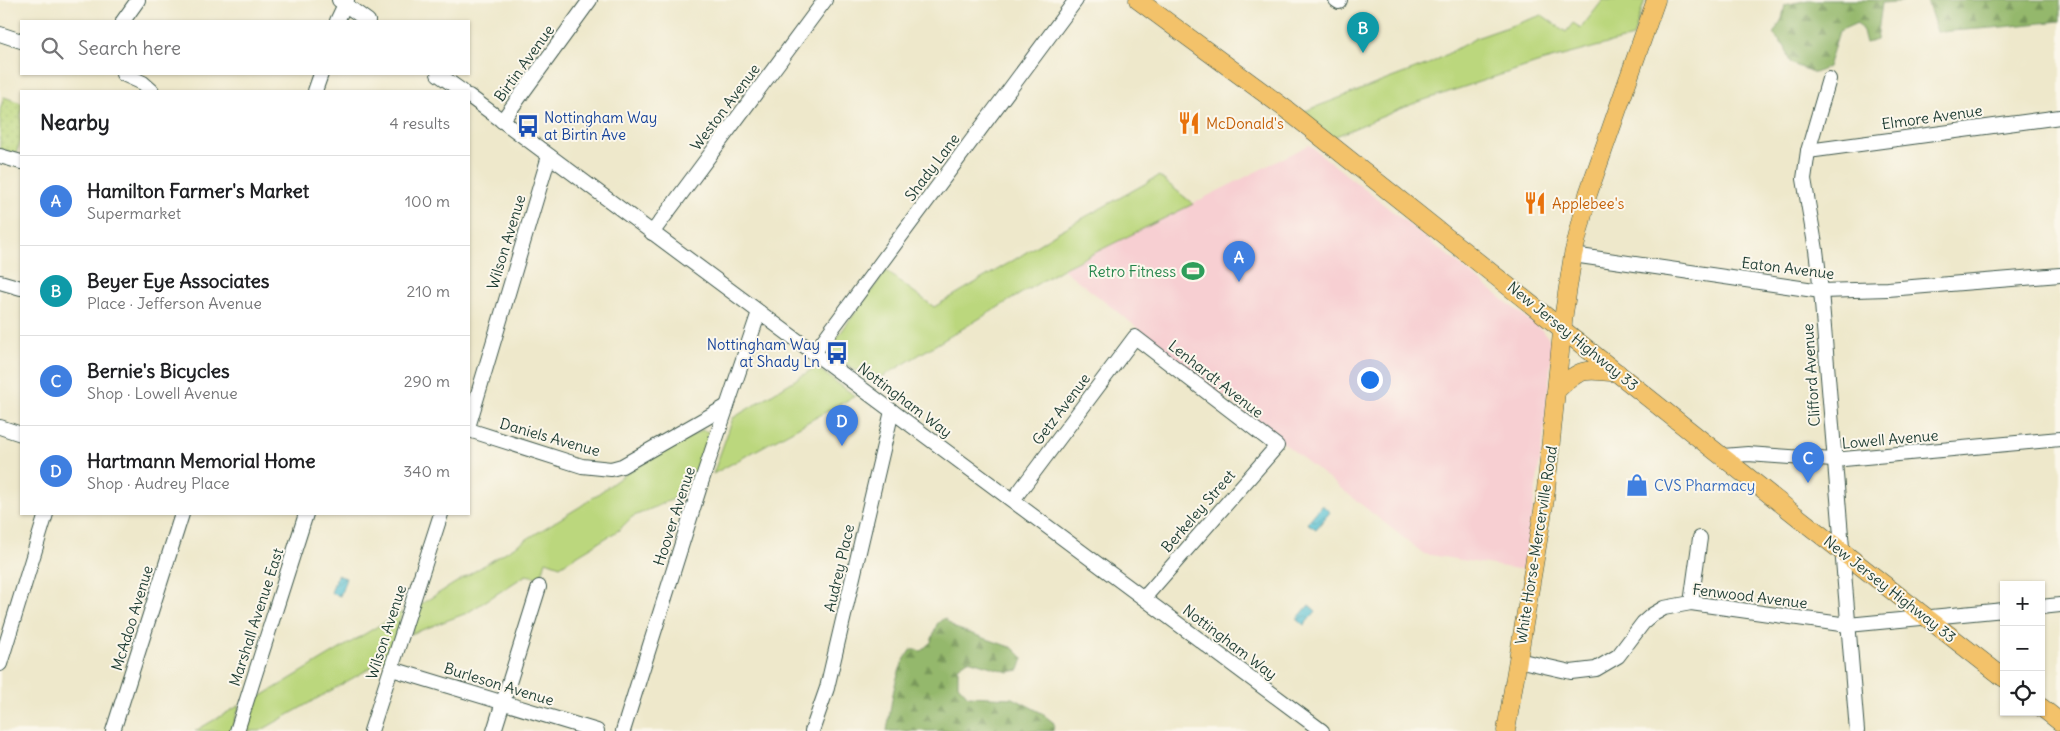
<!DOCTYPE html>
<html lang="en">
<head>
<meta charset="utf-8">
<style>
  :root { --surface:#fff; --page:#f6f6f6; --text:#202124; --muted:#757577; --line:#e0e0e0; --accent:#0b8043 }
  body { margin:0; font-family:Delius,sans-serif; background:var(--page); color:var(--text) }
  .controls { position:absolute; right:15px; bottom:15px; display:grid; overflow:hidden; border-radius:0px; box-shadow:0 1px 4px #0004 }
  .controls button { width:45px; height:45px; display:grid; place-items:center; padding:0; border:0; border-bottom:1px solid var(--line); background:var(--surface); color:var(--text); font:25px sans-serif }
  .you { position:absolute; left:1369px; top:379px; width:18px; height:18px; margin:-12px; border:4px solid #fff; border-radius:50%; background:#1a73e8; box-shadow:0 0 0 8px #1a73e833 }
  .badge { display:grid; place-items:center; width:32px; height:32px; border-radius:50%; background:var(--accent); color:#fff; font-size:16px; font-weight:700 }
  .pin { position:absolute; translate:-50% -41px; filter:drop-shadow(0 1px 2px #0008) }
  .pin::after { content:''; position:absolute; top:26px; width:18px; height:15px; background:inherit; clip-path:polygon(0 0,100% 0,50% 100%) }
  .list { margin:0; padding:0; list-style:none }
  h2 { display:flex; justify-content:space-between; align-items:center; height:65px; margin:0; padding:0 20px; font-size:21px }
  h2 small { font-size:16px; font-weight:400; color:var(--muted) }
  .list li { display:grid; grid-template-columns:32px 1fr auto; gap:15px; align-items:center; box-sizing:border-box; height:90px; padding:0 20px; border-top:1px solid var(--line) }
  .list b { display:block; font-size:19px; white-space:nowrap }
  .list p { margin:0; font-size:16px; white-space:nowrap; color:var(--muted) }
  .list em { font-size:16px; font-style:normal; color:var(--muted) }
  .icon { flex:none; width:28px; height:28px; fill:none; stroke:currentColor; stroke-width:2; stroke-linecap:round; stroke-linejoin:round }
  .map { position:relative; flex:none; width:2060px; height:731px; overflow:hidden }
  .search { position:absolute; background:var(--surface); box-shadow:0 1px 4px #0004; left:20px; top:20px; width:450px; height:55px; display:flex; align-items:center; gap:12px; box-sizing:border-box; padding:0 18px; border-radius:0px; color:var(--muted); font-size:19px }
  .panel { position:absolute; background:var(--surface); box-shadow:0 1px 4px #0004; left:20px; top:90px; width:450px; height:425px; border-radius:0px }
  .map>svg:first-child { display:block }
  .built { fill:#f7cfd2 }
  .green { fill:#bbd77d; stroke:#6d8a58 }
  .forest { fill:url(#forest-firs); stroke:#5a7a50 }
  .park { fill:url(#park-dots); stroke:#6d8a58 }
  .water { fill:url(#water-waves); stroke:#3a7e82 }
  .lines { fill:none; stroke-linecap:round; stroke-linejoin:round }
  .minor-casing { stroke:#3e574b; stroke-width:16 }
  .major-casing { stroke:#3e574b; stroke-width:19 }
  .minor { stroke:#fff; stroke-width:14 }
  .major { stroke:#f3c26a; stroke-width:18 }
  .labels { text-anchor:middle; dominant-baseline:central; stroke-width:4; stroke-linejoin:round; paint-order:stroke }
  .street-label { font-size:15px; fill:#1f3d34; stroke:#fbf7ec }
  .transit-label { font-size:15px; fill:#164399; stroke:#fbf7ec; text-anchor:start }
  .food-label { font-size:15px; fill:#c56008; stroke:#fbf7ec; text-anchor:start }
  .leisure-label { font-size:15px; fill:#27864d; stroke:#fbf7ec; text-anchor:end }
  .shop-label { font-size:15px; fill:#366cbe; stroke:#fbf7ec; text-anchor:start }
</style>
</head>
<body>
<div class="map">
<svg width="2060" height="731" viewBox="0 0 2060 731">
  <defs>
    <pattern id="forest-firs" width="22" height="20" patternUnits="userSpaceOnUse" patternTransform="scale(1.25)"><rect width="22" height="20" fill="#94b86c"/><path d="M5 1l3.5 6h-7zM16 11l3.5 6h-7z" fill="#78975a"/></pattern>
    <pattern id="park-dots" width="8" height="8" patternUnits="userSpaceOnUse" patternTransform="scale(1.25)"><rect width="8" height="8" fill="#bbd77d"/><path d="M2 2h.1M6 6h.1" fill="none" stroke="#a0b96d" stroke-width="1.8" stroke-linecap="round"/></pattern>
    <pattern id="water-waves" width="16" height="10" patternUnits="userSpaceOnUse" patternTransform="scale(1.25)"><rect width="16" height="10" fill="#56c0d1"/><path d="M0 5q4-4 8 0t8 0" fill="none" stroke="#479daa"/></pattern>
  </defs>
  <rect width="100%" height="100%" fill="#fbf7ec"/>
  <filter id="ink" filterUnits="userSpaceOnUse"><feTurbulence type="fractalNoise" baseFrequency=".02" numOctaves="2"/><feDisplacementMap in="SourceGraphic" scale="10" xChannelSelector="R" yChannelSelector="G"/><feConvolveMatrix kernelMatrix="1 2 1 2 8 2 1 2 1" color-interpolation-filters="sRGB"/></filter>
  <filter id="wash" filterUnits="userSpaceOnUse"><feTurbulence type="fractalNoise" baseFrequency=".0096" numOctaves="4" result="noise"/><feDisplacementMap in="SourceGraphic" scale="20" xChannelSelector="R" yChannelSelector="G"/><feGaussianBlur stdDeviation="1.12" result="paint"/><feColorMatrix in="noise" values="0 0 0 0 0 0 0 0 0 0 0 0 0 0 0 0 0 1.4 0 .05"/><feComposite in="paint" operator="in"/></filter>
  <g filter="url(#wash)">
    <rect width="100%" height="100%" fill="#eee8cb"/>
    <path class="built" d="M1309,145L1544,332L1551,342L1552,352L1544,433L1524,570L1424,554L1063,269Z"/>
    <g class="green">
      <path d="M1603,0H1645L1633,37L1540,62L1415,103L1331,138L1300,113L1431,63L1476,38L1542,15L1566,32L1573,23L1581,28Z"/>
      <path d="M1159,176L1193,204L1062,269L872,383L833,354L831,349L833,343L886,271L934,307L1014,260L1058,232Z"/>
      <path d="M816,367L855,396L713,474L733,418Z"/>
      <path d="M702,430L709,432L710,436L692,491L632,517L619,530L560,566L546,561L541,578L526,575L467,613L411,634L421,604L581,506L627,473Z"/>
      <path d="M403,611L388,658L260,731H246L255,700Z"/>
      <path d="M240,705L231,731H195Z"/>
    </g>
    <g class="forest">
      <path d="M1808,0H1924L1882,3L1877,40L1866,43L1863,31L1857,23L1839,31L1828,67L1815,73L1790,63L1785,47L1773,34L1782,19L1785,5Z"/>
      <path d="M1927,0H2060V21L1992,28L1937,32Z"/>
      <path d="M944,618L955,628L1013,648L1023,658L1019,670L1008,672L968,660L958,667V685L968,696L1013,698L1040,712L1054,723L1053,731H887C892,702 893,674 911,649L921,651L931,642L937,624Z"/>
    </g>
    <path class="park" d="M4,97L21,103V139L16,154L0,149V110Z"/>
    <g class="water">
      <path d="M1322,505L1330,512L1316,529L1307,523Z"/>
      <path d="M337,575L346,578L340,596L331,593Z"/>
      <path d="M1309,605L1316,611L1304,625L1297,619Z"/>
    </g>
  </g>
  <g filter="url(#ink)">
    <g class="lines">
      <defs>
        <g id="minor">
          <path d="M339,0L368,21"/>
          <path d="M1336,0L1339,2L1340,0"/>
          <path d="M123,21L138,0"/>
          <path d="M337,21L347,0"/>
          <path d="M0,34L21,41"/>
          <path d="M123,74L143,83L152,91"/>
          <path d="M438,74L462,91"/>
          <path d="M1829,79L1808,151L1804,179L1816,250L1821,291L1857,731"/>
          <path d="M315,91L321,74"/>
          <path d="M469,96L1322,731"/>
          <path d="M502,121L590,0"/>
          <path d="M1808,151L2060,117"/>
          <path d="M0,156L21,162"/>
          <path d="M652,233L825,0"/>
          <path d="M1573,255L1821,291L1888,289L2060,275"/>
          <path d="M0,282L21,288"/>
          <path d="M814,353L1076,0"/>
          <path d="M469,424L549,156"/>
          <path d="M0,427L21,434"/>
          <path d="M469,430L582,466L611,469L622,466L727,406"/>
          <path d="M1723,456L1748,454L1833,460L2060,439"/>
          <path d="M1013,500L1135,337L1277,446L1144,598"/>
          <path d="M1691,603L1700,538"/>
          <path d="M2041,607L2060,605"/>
          <path d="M1518,660L1571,672L1596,669L1618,656L1643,623L1652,615L1664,608L1691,603L1848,625L2004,610"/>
          <path d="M0,664L46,514"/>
          <path d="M392,669L597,731"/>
          <path d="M113,731L182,514"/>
          <path d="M237,731L306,514"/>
          <path d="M371,731L441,514"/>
          <path d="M494,731L539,587"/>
          <path d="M623,731L701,483L759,312"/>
          <path d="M812,731L827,688L892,411"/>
        </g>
        <g id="major">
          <path d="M1138,0L1287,110L1808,525L2004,678"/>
          <path d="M1557,390C1581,367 1586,369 1618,373"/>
          <path d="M2041,707L2060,722"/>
          <path d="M1506,731L1545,499L1564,313L1573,255L1588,194L1656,0"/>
        </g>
      </defs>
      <use href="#minor" class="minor-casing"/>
      <use href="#major" class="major-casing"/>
      <use href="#minor" class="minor"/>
      <use href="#major" class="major"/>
    </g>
  </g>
  <defs>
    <symbol id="restaurant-bare" viewBox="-9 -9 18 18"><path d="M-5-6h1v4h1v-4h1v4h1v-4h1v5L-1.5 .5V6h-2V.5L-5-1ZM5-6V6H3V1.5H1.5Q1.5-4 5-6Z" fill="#e8710a" stroke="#fbf7ec" stroke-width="2.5" paint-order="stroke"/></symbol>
    <symbol id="bus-bare" viewBox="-9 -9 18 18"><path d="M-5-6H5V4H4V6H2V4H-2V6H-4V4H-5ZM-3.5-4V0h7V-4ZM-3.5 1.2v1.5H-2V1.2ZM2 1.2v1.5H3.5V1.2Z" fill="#1a4fb4" stroke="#fbf7ec" stroke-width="2.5" paint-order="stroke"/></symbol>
    <symbol id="stadium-bare" viewBox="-9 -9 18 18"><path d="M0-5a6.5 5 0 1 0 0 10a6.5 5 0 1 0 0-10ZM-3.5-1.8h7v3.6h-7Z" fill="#2e9e5b" stroke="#fbf7ec" stroke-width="2.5" paint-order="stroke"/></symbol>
    <symbol id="shop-bare" viewBox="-9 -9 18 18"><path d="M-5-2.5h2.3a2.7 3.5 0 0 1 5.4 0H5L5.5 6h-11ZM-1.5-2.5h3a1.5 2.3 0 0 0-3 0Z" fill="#3f7fe0" stroke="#fbf7ec" stroke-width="2.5" paint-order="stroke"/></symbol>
  </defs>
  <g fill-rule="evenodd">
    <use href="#restaurant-bare" x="1173" y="107" width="32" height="32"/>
    <use href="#bus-bare" x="512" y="110" width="32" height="32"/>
    <use href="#restaurant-bare" x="1519" y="187" width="32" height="32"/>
    <use href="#stadium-bare" x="1177" y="255" width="32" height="32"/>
    <use href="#bus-bare" x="821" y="337" width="32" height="32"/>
    <use href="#shop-bare" x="1621" y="469" width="32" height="32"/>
  </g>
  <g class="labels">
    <g class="street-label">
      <text transform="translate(524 63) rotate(-54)">Birtin Avenue</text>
      <text transform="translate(725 107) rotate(-53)">Weston Avenue</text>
      <text transform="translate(1932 117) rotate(-8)">Elmore Avenue</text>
      <text transform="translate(932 167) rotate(-53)">Shady Lane</text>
      <text transform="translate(506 242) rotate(-73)">Wilson Avenue</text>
      <text transform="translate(1788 268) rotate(7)">Eaton Avenue</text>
      <text transform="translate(1573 336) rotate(39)">New Jersey Highway 33</text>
      <text transform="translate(1811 375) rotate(-94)">Clifford Avenue</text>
      <text transform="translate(1216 379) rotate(38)">Lenhardt Avenue</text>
      <text transform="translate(905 400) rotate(37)">Nottingham Way</text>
      <text transform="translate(1061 409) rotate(-53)">Getz Avenue</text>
      <text transform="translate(550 437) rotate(16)">Daniels Avenue</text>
      <text transform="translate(1890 439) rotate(-5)">Lowell Avenue</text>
      <text transform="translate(1198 511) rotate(-49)">Berkeley Street</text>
      <text transform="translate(674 516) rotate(-72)">Hoover Avenue</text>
      <text transform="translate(1536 545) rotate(-81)">White Horse-Mercerville Road</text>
      <text transform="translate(839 568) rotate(-77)">Audrey Place</text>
      <text transform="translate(1890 589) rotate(38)">New Jersey Highway 33</text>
      <text transform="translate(1750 596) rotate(7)">Fenwood Avenue</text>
      <text transform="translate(256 617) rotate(-72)">Marshall Avenue East</text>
      <text transform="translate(132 618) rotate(-73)">McAdoo Avenue</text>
      <text transform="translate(386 632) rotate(-72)">Wilson Avenue</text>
      <text transform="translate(1230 642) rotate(37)">Nottingham Way</text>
      <text transform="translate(499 684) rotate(17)">Burleson Avenue</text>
    </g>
    <g class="transit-label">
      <text x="544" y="117">Nottingham Way<tspan x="544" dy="17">at Birtin Ave</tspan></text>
      <text x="820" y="344" text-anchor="end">Nottingham Way<tspan x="820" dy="17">at Shady Ln</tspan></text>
    </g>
    <g class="food-label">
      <text x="1206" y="123">McDonald's</text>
      <text x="1552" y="203">Applebee's</text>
    </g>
    <g class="leisure-label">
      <text x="1176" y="271">Retro Fitness</text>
    </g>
    <g class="shop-label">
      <text x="1654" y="485">CVS Pharmacy</text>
    </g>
  </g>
</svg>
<div class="controls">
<button>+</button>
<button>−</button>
<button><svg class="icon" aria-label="locate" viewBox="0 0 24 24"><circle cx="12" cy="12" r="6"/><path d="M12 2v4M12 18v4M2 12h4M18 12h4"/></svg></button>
</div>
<div class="you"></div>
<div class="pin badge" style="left:1239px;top:282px;background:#3f7fe0">A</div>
<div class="pin badge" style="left:1363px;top:53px;background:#0f9aa8">B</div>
<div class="pin badge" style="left:1808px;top:483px;background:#3f7fe0">C</div>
<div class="pin badge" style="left:842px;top:446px;background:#3f7fe0">D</div>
<div class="search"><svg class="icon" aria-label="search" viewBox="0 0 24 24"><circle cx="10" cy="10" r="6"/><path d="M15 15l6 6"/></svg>Search here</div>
<section class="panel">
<h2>Nearby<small>4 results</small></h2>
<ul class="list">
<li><span class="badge" style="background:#3f7fe0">A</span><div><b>Hamilton Farmer's Market</b><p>Supermarket</p></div><em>100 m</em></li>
<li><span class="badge" style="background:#0f9aa8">B</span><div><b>Beyer Eye Associates</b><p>Place · Jefferson Avenue</p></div><em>210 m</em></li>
<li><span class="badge" style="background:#3f7fe0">C</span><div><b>Bernie's Bicycles</b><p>Shop · Lowell Avenue</p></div><em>290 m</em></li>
<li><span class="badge" style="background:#3f7fe0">D</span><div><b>Hartmann Memorial Home</b><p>Shop · Audrey Place</p></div><em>340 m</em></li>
</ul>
</section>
</div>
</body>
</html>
